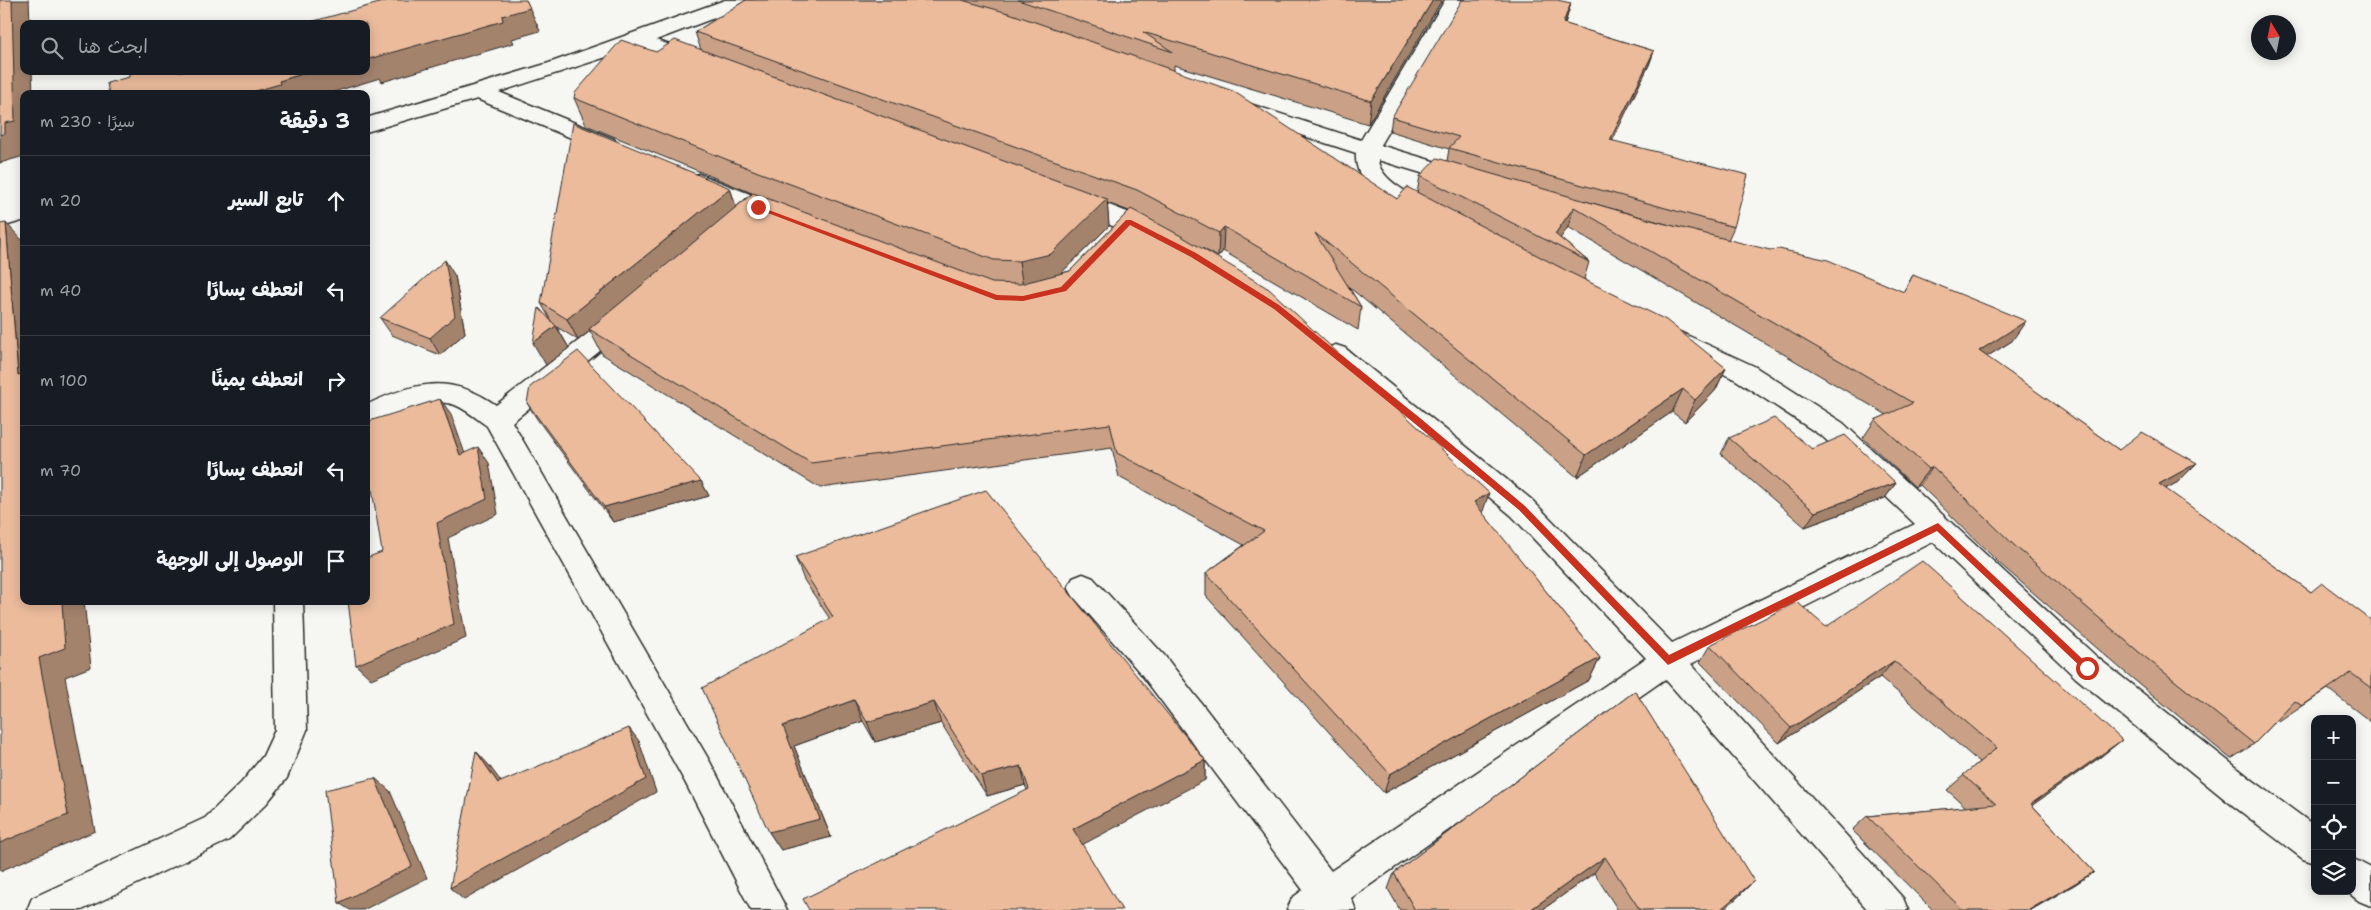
<!DOCTYPE html>
<html lang="ar">
<head>
<meta charset="utf-8">
<style>
  :root { --surface:#171b24; --page:#242831; --text:#f1f3f6; --muted:#9ea1a6; --line:#363941 }
  body { margin:0; font-family:"Shantell Sans","Playpen Sans Arabic",sans-serif; background:var(--page); color:var(--text); direction:rtl }
  .controls { position:absolute; right:15px; bottom:15px; display:grid; overflow:hidden; border-radius:10px; box-shadow:0 2px 12px #0003 }
  .controls button { width:45px; height:45px; display:grid; place-items:center; padding:0; border:0; border-bottom:1px solid var(--line); background:var(--surface); color:var(--text); font:25px sans-serif }
  .compass { position:absolute; left:2251px; top:15px; width:45px; height:45px; border-radius:50%; background:var(--surface); box-shadow:0 2px 12px #0003; rotate:350deg }
  .stop { position:absolute; width:15px; height:15px; margin:-11px; border:4px solid #c8321e; border-radius:50%; background:#fff }
  .stop.end { background:#c8321e; border-color:#fff; box-shadow:0 1px 5px #0008 }
  .list { margin:0; padding:0; list-style:none }
  h2 { display:flex; justify-content:space-between; align-items:center; height:65px; margin:0; padding:0 20px; font-size:21px }
  h2 small { font-size:16px; font-weight:400; color:var(--muted) }
  .list li { display:grid; grid-template-columns:32px 1fr auto; gap:15px; align-items:center; box-sizing:border-box; height:90px; padding:0 20px; border-top:1px solid var(--line) }
  .list b { display:block; font-size:19px; white-space:nowrap }
  .list em { font-size:16px; font-style:normal; color:var(--muted) }
  .icon { flex:none; width:28px; height:28px; fill:none; stroke:currentColor; stroke-width:2; stroke-linecap:round; stroke-linejoin:round }
  .map { position:relative; flex:none; width:2371px; height:910px; overflow:hidden; direction:ltr }
  .search { position:absolute; background:var(--surface); box-shadow:0 2px 12px #0003; left:20px; top:20px; width:350px; height:55px; display:flex; align-items:center; gap:12px; box-sizing:border-box; padding:0 18px; border-radius:10px; color:var(--muted); font-size:19px }
  .panel { position:absolute; background:var(--surface); box-shadow:0 2px 12px #0003; left:20px; top:90px; width:350px; height:515px; border-radius:10px; direction:rtl }
  .map>svg:first-child { display:block }
  .lines { fill:none; stroke-linecap:round; stroke-linejoin:round }
  .minor-casing { stroke:#2b2b2b; stroke-width:3 }
  .minor { fill:#f6f6f2; fill-rule:evenodd }
  .wall { fill:#caa186; stroke:#2b2b2b; fill-rule:evenodd }
  .shaded-wall { fill:#a4836d; stroke:#2b2b2b }
  .building { fill:#ebbb9c; stroke:#2b2b2b }
  .route { fill:#c8321e }
</style>
</head>
<body>
<div class="map">
<svg width="2371" height="910" viewBox="0 0 2371 910">
  <rect width="100%" height="100%" fill="#f6f6f2"/>
  <filter id="ink" filterUnits="userSpaceOnUse"><feTurbulence type="fractalNoise" baseFrequency=".02" numOctaves="2"/><feDisplacementMap in="SourceGraphic" scale="10" xChannelSelector="R" yChannelSelector="G"/><feConvolveMatrix kernelMatrix="1 2 1 2 8 2 1 2 1" color-interpolation-filters="sRGB"/></filter>
  <g filter="url(#ink)">
    <g class="lines">
      <defs>
        <g id="minor">
          <path d="M725,0H754L751,4L656,40L702,57L706,61L702,65L695,67L688,65L637,47L499,92L614,139L617,144L614,149L606,151L598,149L477,99L366,132V118L549,63Z"/>
          <path d="M1445,0H1465L1380,145L1473,173L1476,178L1473,183L1465,186L1378,160C1380,183 1422,200 1440,209L1444,215L1440,221L1432,223L1424,221C1397,206 1353,190 1356,153L1236,114L1233,109L1236,104L1244,102L1361,140Z"/>
          <path d="M699,174L785,208L789,214L785,220L777,222L691,187L687,182L691,177Z"/>
          <path d="M1073,193C1092,199 1158,220 1167,235L1163,241L1155,243L1065,207L1061,201L1065,195Z"/>
          <path d="M24,222V239L0,246V229Z"/>
          <path d="M623,310L632,313L636,319L632,325L512,422L709,760L787,910H751L685,782L487,426C477,419 467,410 455,405C423,394 394,419 366,428V405C414,382 450,373 496,405L614,313Z"/>
          <path d="M1680,332L1754,366L1843,423L2098,658L2251,779L2315,826V863L2303,859L2227,801L2076,678L1933,542L1691,664L1903,898L1908,910H1868L1665,679L1351,898L1356,910H1287L1292,898L1303,890L1142,675L1073,596L1068,587L1073,578L1083,574L1093,578L1164,655L1331,871L1646,658L1512,516L1327,362L1323,355L1327,348L1336,345L1345,348L1532,500L1672,643L1915,524L1823,437L1736,380L1671,348L1667,341L1671,334Z"/>
          <path d="M273,601H303L307,730L287,778L266,804L229,840L82,910H27L32,898L205,818L242,782L263,756L275,730Z"/>
          <path d="M2352,858L2371,868V906L2359,901L2346,891H2352Z"/>
        </g>
      </defs>
      <use href="#minor" class="minor-casing"/>
      <use href="#minor" class="minor"/>
    </g>
    <g class="wall">
      <path d="M746,0H1442L1368,124L1174,65V71L1397,199L1417,193L1420,176L1447,161L1449,149L1390,131L1392,117L1571,3L1565,24L1654,51L1649,65L1612,140L1734,227L1728,240L1903,292L1913,275L2012,341L1986,357L2119,450L2178,482L2165,489L2311,592L2371,620V722L2328,689L2279,722L2277,720L2254,744L2231,759L2121,669L1999,563L1920,485L1915,487L1863,438L1875,420L1887,415L1568,227L1560,238L1589,262L1584,279L1726,368L1715,391L1685,422L1672,412L1577,477L1349,287L1361,307L1358,330L1223,251L1218,257L1202,248L1482,513L1600,658L1589,680L1384,793L1206,596V573L1244,545L1119,477L1112,448L820,488L602,354L590,331L578,340L557,327L569,348L546,365L550,319L541,303L730,188L736,207L752,193L586,125L574,98L656,52L701,50L695,32ZM1581,200L1680,228L1658,222ZM1107,203L1129,211L1070,271L1061,273L1109,226Z"/>
      <path d="M455,276L465,333L440,355L392,335L380,318Z"/>
      <path d="M527,403L701,481L709,496L613,522L537,419Z"/>
      <path d="M1729,438L1896,483L1885,498L1805,527L1721,454Z"/>
      <path d="M795,557L1205,760V780L1027,790L1025,785L987,796L941,723L875,742L863,721L794,746L831,837L781,850L769,832L830,619L804,580Z"/>
      <path d="M1826,627L2103,755L2032,805L2094,872L2074,885L2031,910H1933L1852,830L1867,816L1966,807L1947,790L1979,762L1880,677L1779,743L1700,662L1710,645Z"/>
      <path d="M1635,691L1739,896L1723,910H1618L1594,873L1542,910H1400L1388,889L1394,873Z"/>
    </g>
    <g class="shaded-wall">
      <path d="M12,0H29L30,24H24V71H32L33,94H24V156L0,163V135Z"/>
      <path d="M526,0L540,31L512,39L514,43L382,82L380,78L327,94H245L279,81L312,71H366V55L502,16Z"/>
      <path d="M1433,0H1442L1368,124L1371,101Z"/>
      <path d="M1571,3L1567,17L1559,37L1563,23Z"/>
      <path d="M1654,51L1649,65L1606,154L1610,140Z"/>
      <path d="M730,188L737,210L589,329L590,331L578,340L567,319Z"/>
      <path d="M1107,199L1109,226L1054,280L1023,288L1019,261Z"/>
      <path d="M1574,207L1568,227L1556,245L1555,234Z"/>
      <path d="M6,223L24,242V380L18,375Z"/>
      <path d="M1224,227L1223,251L1218,257L1219,233Z"/>
      <path d="M445,260L455,276L465,333L440,355L430,338Z"/>
      <path d="M2026,321L2012,341L1965,370L1979,351Z"/>
      <path d="M556,326L569,348L546,365L533,343Z"/>
      <path d="M1726,368L1715,391L1685,422L1695,400Z"/>
      <path d="M1683,389L1672,412L1577,477L1586,455Z"/>
      <path d="M440,399L451,414L471,471L460,455Z"/>
      <path d="M478,447L489,463L498,514L448,538L466,638L371,679L356,665Z"/>
      <path d="M2197,463L2178,482L2141,502L2159,484Z"/>
      <path d="M1933,467L1920,485L1915,487L1929,469Z"/>
      <path d="M701,481L709,496L613,522L604,507Z"/>
      <path d="M1896,483L1885,498L1805,527L1815,512Z"/>
      <path d="M1489,493L1481,517L1474,502Z"/>
      <path d="M62,601H84L91,667L65,677L95,831L0,871V843L39,658Z"/>
      <path d="M1600,658L1589,680L1384,793L1390,774Z"/>
      <path d="M1894,661L1880,677L1779,743L1791,728Z"/>
      <path d="M854,700L863,721L794,746L831,837L781,850L769,832L783,726Z"/>
      <path d="M934,702L941,723L875,742L867,722Z"/>
      <path d="M629,728L639,741L656,792L464,900L450,888Z"/>
      <path d="M2122,740L2103,755L2013,819L2031,804Z"/>
      <path d="M476,751L488,764L511,795L498,783Z"/>
      <path d="M1205,760V780L1076,848L1073,829Z"/>
      <path d="M1021,766L1025,785L987,796L981,776Z"/>
      <path d="M375,778L390,791L427,878L363,910H350L339,903Z"/>
      <path d="M1605,857L1594,873L1542,910H1530Z"/>
      <path d="M2094,872L2074,885L2031,910H2029Z"/>
      <path d="M1754,881L1739,896L1723,910H1720Z"/>
    </g>
    <g class="building">
      <path d="M0,0H12L15,121L5,123V133L0,135Z"/>
      <path d="M390,0H526L530,8L502,16L503,21L369,59L367,55H366V24H303Z"/>
      <path d="M746,0H962L1012,14L1233,91L1397,199L1407,187L1571,273L1666,320L1726,368L1695,400L1683,389L1586,455L1315,233L1361,307L1224,227L1219,233L1137,190L695,32Z"/>
      <path d="M1018,0H1433L1371,101L1143,32L1173,52Z"/>
      <path d="M1462,0H1557L1571,3L1563,23L1654,51L1610,140L1748,175L1734,227L1449,148L1459,137L1392,117Z"/>
      <path d="M621,40L656,52L675,40L1107,199L1051,254L1019,261L994,260L758,172L574,98L575,93Z"/>
      <path d="M136,71H312L279,81L280,84L245,94H109L107,83L129,77V73Z"/>
      <path d="M573,123L730,188L567,319L541,303Z"/>
      <path d="M1437,158L1658,222L1770,250L1779,249L1828,260L1904,292L1913,275L2026,321L1979,351L2119,450L2142,432L2197,463L2159,484L2311,592L2322,583L2371,620V688L2351,673L2302,706L2295,701L2254,744L2140,653L2015,546L1933,467L1929,469L1875,420L1913,403L1574,207L1555,234L1589,262L1420,176Z"/>
      <path d="M753,193L992,283L1020,284L1070,271L1131,209L1183,237L1269,289L1489,493L1474,502L1600,658L1390,774L1206,573L1264,531L1117,453L1110,424L811,463L589,329Z"/>
      <path d="M6,223L18,375L24,373V601H62L65,648L39,658L68,815L0,843V224Z"/>
      <path d="M445,260L455,316L430,338L380,318Z"/>
      <path d="M539,308L556,326L533,343Z"/>
      <path d="M578,351L701,481L604,507L527,403L530,387Z"/>
      <path d="M440,399L460,455L478,447L487,499L437,523L454,624L356,665L348,601H366V558L382,552L366,451V422Z"/>
      <path d="M1774,418L1812,449L1845,435L1896,483L1815,512L1729,438Z"/>
      <path d="M986,490L1205,760L1073,829L1122,910H809L803,899L1029,789L1021,766L981,776L934,702L867,722L854,700L783,726L820,819L769,832L702,688L833,617L795,557Z"/>
      <path d="M1922,561L2122,740L2031,804L2094,872L2029,910H1963L1867,816L1996,804L1963,775L1997,748L1894,661L1791,728L1710,645L1797,602L1826,627Z"/>
      <path d="M1635,691L1754,881L1720,910H1640L1605,857L1530,910H1415L1394,873Z"/>
      <path d="M629,728L646,779L450,888L476,751L498,783Z"/>
      <path d="M375,778L412,866L339,903L325,790Z"/>
    </g>
  </g>
  <path class="route" d="M755,205L997,295L1023,296L1061,287L1126,220H1131L1196,253L1279,305L1420,418L1525,506L1669,655L1938,523L2092,668L2087,672L2084,670L1937,531L1668,665L1519,510L1414,423L1274,309L1191,257L1130,225L1066,291L1023,301L996,300L755,208Z"/>
</svg>
<div class="controls">
<button>+</button>
<button>−</button>
<button><svg class="icon" aria-label="locate" viewBox="0 0 24 24"><circle cx="12" cy="12" r="6"/><path d="M12 2v4M12 18v4M2 12h4M18 12h4"/></svg></button>
<button><svg class="icon" aria-label="layers" viewBox="0 0 24 24"><path d="M12 4l9 5-9 5-9-5zM3 14l9 5 9-5"/></svg></button>
</div>
<svg class="compass" viewBox="-18 -18 36 36"><path d="M0-13l5 13h-10z" fill="#e53935"/><path d="M0 13l5-13h-10z" fill="#9ea1a6"/></svg>
<div class="stop" style="left:2087px;top:668px"></div>
<div class="stop end" style="left:758px;top:207px"></div>
<div class="search"><svg class="icon" aria-label="search" viewBox="0 0 24 24"><circle cx="10" cy="10" r="6"/><path d="M15 15l6 6"/></svg>ابحث هنا</div>
<section class="panel">
<h2>3 دقيقة<small>سيرًا · 230 m</small></h2>
<ul class="list">
<li><svg class="icon" aria-label="ahead" viewBox="0 0 24 24"><path d="M12 20V5M6 11l6-6 6 6"/></svg><div><b>تابع السير</b></div><em>20 m</em></li>
<li><svg class="icon" aria-label="left" viewBox="0 0 24 24"><path d="M17 20v-9H6M10 6l-5 5 5 5"/></svg><div><b>انعطف يسارًا</b></div><em>40 m</em></li>
<li><svg class="icon" aria-label="right" viewBox="0 0 24 24"><path d="M7 20v-9h11M14 6l5 5-5 5"/></svg><div><b>انعطف يمينًا</b></div><em>100 m</em></li>
<li><svg class="icon" aria-label="left" viewBox="0 0 24 24"><path d="M17 20v-9H6M10 6l-5 5 5 5"/></svg><div><b>انعطف يسارًا</b></div><em>70 m</em></li>
<li><svg class="icon" aria-label="arrive" viewBox="0 0 24 24"><path d="M6 21V4h12l-3 4 3 4H6"/></svg><div><b>الوصول إلى الوجهة</b></div></li>
</ul>
</section>
</div>
</body>
</html>
